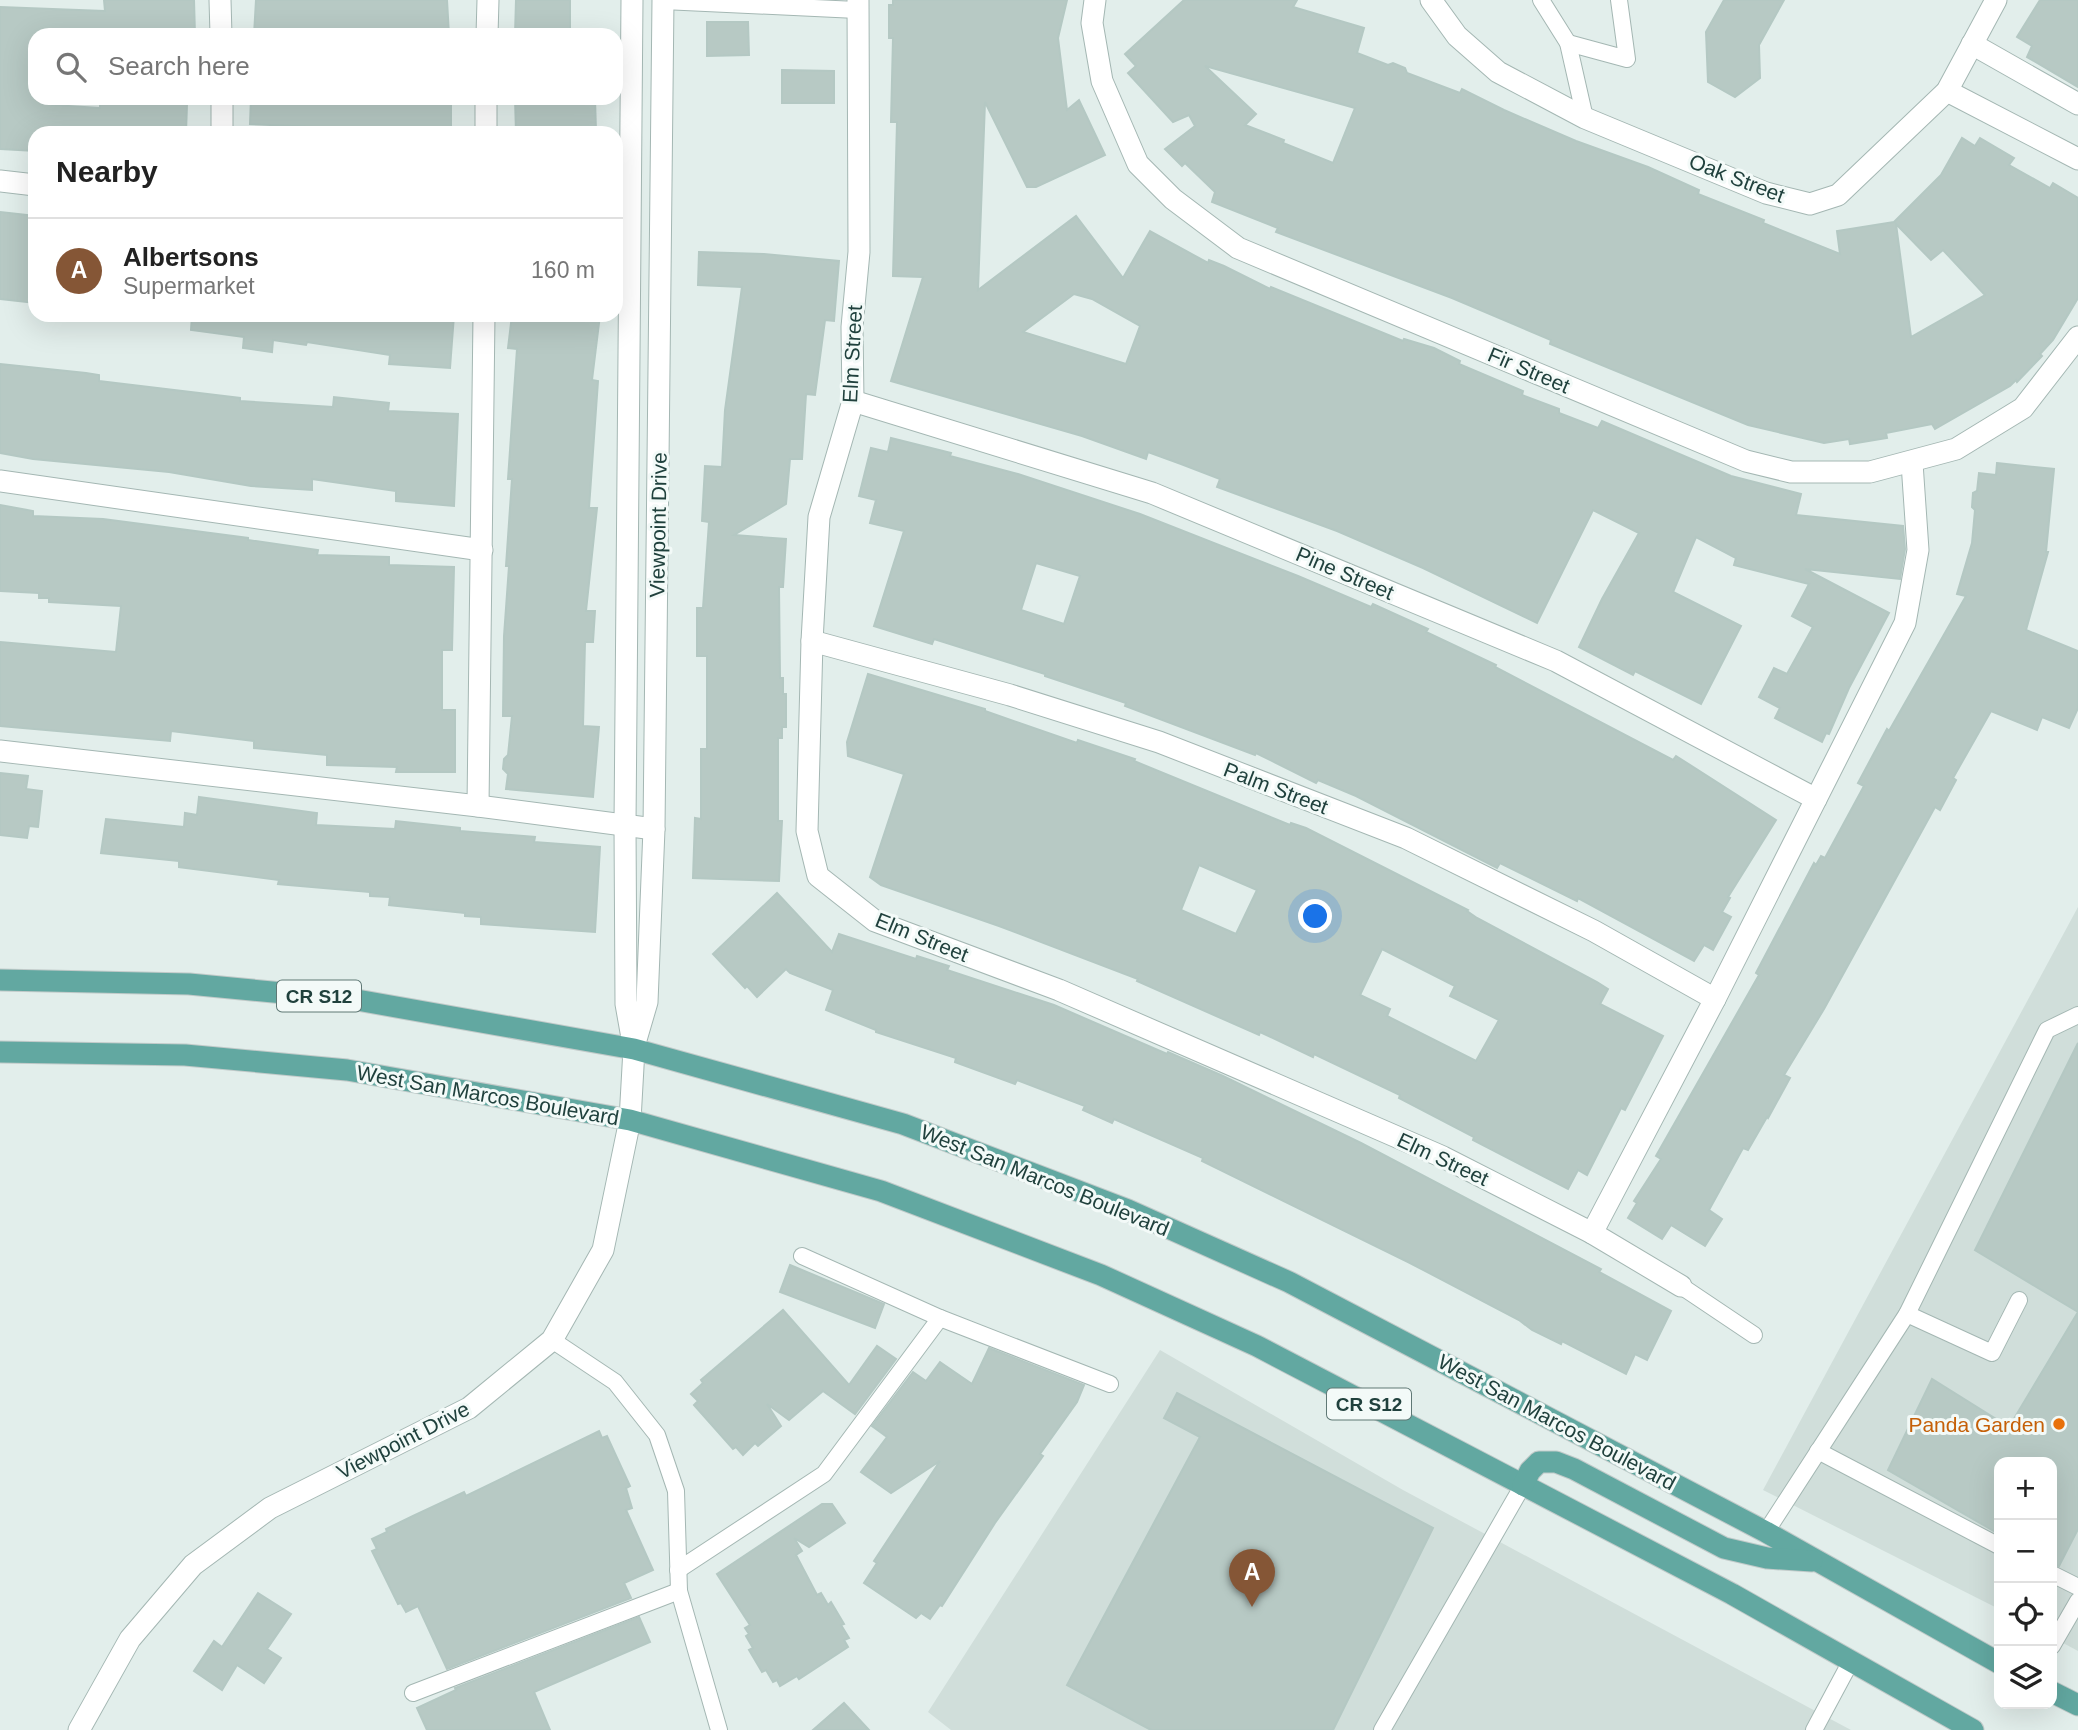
<!DOCTYPE html>
<html lang="en">
<head>
<meta charset="utf-8">
<style>
  :root { --surface:#fff; --page:#f2f2f2; --text:#222; --muted:#767676; --line:#e0e0e0; --accent:#855636 }
  body { margin:0; font-family:Arial,sans-serif; background:var(--page); color:var(--text) }
  .controls { position:absolute; right:21px; bottom:21px; display:grid; overflow:hidden; border-radius:14px; box-shadow:0 7px 28px #0002 }
  .controls button { width:63px; height:63px; display:grid; place-items:center; padding:0; border:0; border-bottom:2px solid var(--line); background:var(--surface); color:var(--text); font:35px sans-serif }
  .you { position:absolute; left:1316px; top:917px; width:24px; height:24px; margin:-18px; border:5px solid #fff; border-radius:50%; background:#1a73e8; box-shadow:0 0 0 10px #1a73e833 }
  .badge { display:grid; place-items:center; width:46px; height:46px; border-radius:50%; background:var(--accent); color:#fff; font-size:23px; font-weight:700 }
  .pin { position:absolute; translate:-50% -58px; filter:drop-shadow(0 2px 4px #0008) }
  .pin::after { content:''; position:absolute; top:37px; width:24px; height:21px; background:inherit; clip-path:polygon(0 0,100% 0,50% 100%) }
  .list { margin:0; padding:0; list-style:none }
  h2 { display:flex; justify-content:space-between; align-items:center; height:91px; margin:0; padding:0 28px; font-size:30px }
  h2 small { font-size:23px; font-weight:400; color:var(--muted) }
  .list li { display:grid; grid-template-columns:46px 1fr auto; gap:21px; align-items:center; box-sizing:border-box; height:105px; padding:0 28px; border-top:2px solid var(--line) }
  .list b { display:block; font-size:26px; white-space:nowrap }
  .list p { margin:0; font-size:23px; white-space:nowrap; color:var(--muted) }
  .list em { font-size:23px; font-style:normal; color:var(--muted) }
  .icon { flex:none; width:38px; height:38px; fill:none; stroke:currentColor; stroke-width:2; stroke-linecap:round; stroke-linejoin:round }
  .map { position:relative; flex:none; width:2078px; height:1730px; overflow:hidden }
  .search { position:absolute; background:var(--surface); box-shadow:0 7px 28px #0002; left:28px; top:28px; width:595px; height:77px; display:flex; align-items:center; gap:18px; box-sizing:border-box; padding:0 24px; border-radius:21px; color:var(--muted); font-size:26px }
  .panel { position:absolute; background:var(--surface); box-shadow:0 7px 28px #0002; left:28px; top:126px; width:595px; height:196px; border-radius:21px }
  .map>svg:first-child { display:block }
  .built { fill:#d0deda }
  .building { fill:#b7c9c4; stroke:#b4c8c3; stroke-width:2; fill-rule:evenodd }
  .lines { fill:none; stroke-linecap:round; stroke-linejoin:round }
  .service-casing { stroke:#a4b7b3; stroke-width:18 }
  .minor-casing { stroke:#a4b7b3; stroke-width:23 }
  .tertiary-casing { stroke:#a4b7b3; stroke-width:23 }
  .primary-casing { stroke:#c1cac9; stroke-width:23 }
  .service { stroke:#fff; stroke-width:16 }
  .minor { stroke:#fff; stroke-width:21 }
  .tertiary { stroke:#fff; stroke-width:21 }
  .primary { stroke:#62a8a1; stroke-width:21 }
  .food-dot { fill:#e8710a; stroke:#f3faf8; stroke-width:2.5 }
  .labels { text-anchor:middle; dominant-baseline:central; stroke-width:6; stroke-linejoin:round; paint-order:stroke }
  .shield { fill:#f3faf8; stroke:#5f7875; stroke-width:2 }
  .shield-label { font-size:19px; font-weight:bold; fill:#20413d }
  .street-label { font-size:21px; fill:#20413d; stroke:#f3faf8 }
  .food-label { font-size:21px; fill:#c56008; stroke:#f3faf8; text-anchor:end }
</style>
</head>
<body>
<div class="map">
<svg width="2078" height="1730" viewBox="0 0 2078 1730">
  <rect width="100%" height="100%" fill="#e2eeeb"/>
  <g class="built">
    <path d="M2078,907V1651L2052,1637V1462H1999V1609L1763,1490Z"/>
    <path d="M1160,1350L1403,1490L1851,1730H951L928,1712Z"/>
  </g>
  <g class="building">
    <path d="M104,0H194L195,35H35V98H54L53,105L100,108V100L187,104L186,133H35V151L0,149V7L105,11Z"/>
    <path d="M256,0H447L449,35H254Z"/>
    <path d="M516,0H570V35H515Z"/>
    <path d="M893,0H1067L1058,38L1067,110L1079,100L1105,155L1036,187H1027L985,102L978,290L1076,216L1123,278L1150,231L1208,263L1209,260L1224,266L1270,289L1271,287L1403,341L1404,339L1434,348L1460,361L1459,364L1523,391L1522,395L1559,409V413L1598,428L1602,421L1731,476L1801,494L1796,515L1903,526L1905,549L1900,579L1805,569L1889,613L1849,688L1829,734L1826,733L1822,742L1775,718L1780,708L1759,697L1774,668L1787,674L1813,627L1792,616L1809,584L1734,565L1736,558L1696,537L1673,592L1741,626L1701,704L1635,671L1633,675L1579,647L1602,599L1639,533L1593,510L1537,623L1423,568L1337,531L1217,487L1220,479L1181,464L1148,452L1146,459L1082,436L891,381L923,277L893,276L897,122H891L893,38H889V5H893ZM1074,294L1092,299L1140,326L1126,364L1023,332Z"/>
    <path d="M1184,0H1297L1293,7L1364,28L1357,53L1388,65L1393,63L1405,68L1407,73L1460,93L1462,89L1504,110L1576,141L1648,167L1699,190L1698,194L1764,220L1763,223L1840,254L1837,231L1894,222L1941,175L1962,138L1975,146L1980,138L2014,158L2009,165L2050,188L2053,183L2078,198V298L2053,340L2040,354L2042,356L2017,382L2016,380L2010,386L1935,429L1932,424L1886,433L1887,438L1850,444L1849,439L1824,443L1748,425L1550,344L1551,340L1452,298L1276,232L1278,228L1212,202L1215,192L1185,163L1182,166L1165,149L1195,126L1189,115L1173,122L1128,73L1136,66L1125,54ZM1205,66L1355,108L1333,163L1283,143L1284,140L1245,125L1256,114ZM1896,224L1931,260L1943,250L1985,295L1911,337Z"/>
    <path d="M1724,0H1784L1759,45L1760,78L1735,97L1708,82L1706,32Z"/>
    <path d="M2040,0H2078V87L2027,57L2032,46L2017,37Z"/>
    <path d="M707,22H748L749,55L707,56Z"/>
    <path d="M782,70L834,71V103H782Z"/>
    <path d="M251,98H451V133L377,132V130L250,124Z"/>
    <path d="M515,98H595L596,131L516,133Z"/>
    <path d="M0,212L35,216V303L0,299Z"/>
    <path d="M699,252L764,254L839,261L834,321L825,320L815,395L806,394L802,459H790L786,504L734,535L786,539L783,587H779L780,678H783V694H786V727H782V738H778V821H782L779,881L693,878L695,818L701,819V749H707V656H697V608H703L709,522L702,521L705,466L722,467L725,410L742,287L698,285Z"/>
    <path d="M192,315H454L450,368L389,364L390,355L307,342L306,345L273,340L272,352L243,348L244,337L191,330Z"/>
    <path d="M512,315H600L592,380L598,381L589,508H597L586,611H595L593,642H585L583,726L599,727L593,797L506,789L508,774L503,769L504,759L508,755L512,716H503L504,636L509,566H506L512,479H508L517,349L508,348Z"/>
    <path d="M0,364L86,373L99,375V381L240,398V401L333,407L334,397L389,403L388,411L458,414L454,506L396,501V491L312,479V490L251,486L169,472L33,459L0,453Z"/>
    <path d="M891,438L951,453L950,456L1018,474L1140,514L1298,576L1371,607L1373,604L1428,629L1426,632L1496,665L1495,667L1673,760L1676,756L1776,820L1728,897L1730,898L1722,912L1731,917L1713,950L1704,945L1694,961L1578,898L1577,901L1500,863L1497,868L1356,796L1318,780L1316,783L1256,753L1255,755L1125,706L1126,703L1045,676V674L934,639L932,644L874,626L904,531L870,523L876,500L859,496L871,448L888,452ZM1036,563L1080,576L1064,624L1021,610Z"/>
    <path d="M1997,463L2054,469L2046,552H2048L2026,630L2078,651V708L2069,728L2042,717L2037,730L1991,711L1953,778L1956,780L1940,810L1935,807L1824,1009L1784,1075L1790,1078L1768,1118L1767,1117L1748,1150L1743,1148L1709,1210L1722,1219L1705,1246L1671,1225L1662,1239L1628,1218L1637,1203L1634,1201L1661,1159L1656,1156L1759,975L1756,973L1814,863L1816,865L1821,856L1825,858L1864,786L1858,783L1887,729L1889,731L1966,596L1957,594L1972,543L1975,510L1972,507L1973,493L1977,491L1979,473L1996,475Z"/>
    <path d="M0,505L33,511V516L103,519L248,538V540L318,550L317,555L389,557V565L454,567L452,650H442V710H455V772H396L397,767L327,765V755L254,748V741L171,731L170,741L0,726V642L116,652L121,606L49,602V598H39V593L0,591Z"/>
    <path d="M868,674L985,709V711L1077,743L1078,740L1135,759L1134,761L1290,825L1291,823L1306,828L1468,910L1467,911L1477,918L1597,982L1608,989L1600,1004L1663,1036L1625,1110L1621,1108L1587,1175L1578,1170L1568,1189L1473,1140L1474,1137L1399,1098L1400,1095L1314,1054L1313,1057L1260,1032L1259,1035L1137,981L1138,979L999,926L881,885L870,877L904,774L848,756L847,742ZM1199,865L1257,890L1236,934L1181,910ZM1382,949L1455,986L1450,996L1499,1020L1476,1061L1387,1016L1390,1009L1360,995Z"/>
    <path d="M0,773L28,776L26,789L42,791L38,827L29,826L27,838L0,835Z"/>
    <path d="M199,797L317,813L316,825L395,829L396,821L460,828V831L535,837L534,842L600,847L595,932L481,924V917L465,916V913L389,905L390,897L370,896V892L278,884L279,880L179,867V861L101,853L106,819L184,827L185,813L197,815Z"/>
    <path d="M777,893L832,952L839,934L916,959L917,956L949,966L947,970L1054,1005L1167,1054L1168,1052L1223,1076L1361,1143L1601,1269L1599,1272L1671,1311L1647,1360L1635,1354L1626,1374L1562,1341L1561,1344L1532,1330L1519,1320L1408,1262L1202,1161L1203,1158L1114,1119L1112,1123L1083,1110L1085,1106L1017,1080L1015,1084L955,1062L956,1058L876,1032V1030L826,1010L833,990L790,973L786,969L757,997L747,986L745,988L713,954Z"/>
    <path d="M2078,1043V1529L2059,1566L2052,1564V1462H1999V1534L1888,1470L1932,1379L2009,1427L2078,1312L1975,1250Z"/>
    <path d="M790,1265L884,1304L875,1328L780,1292Z"/>
    <path d="M783,1310L849,1385L877,1346L896,1359L855,1414L823,1391L789,1420L767,1404L781,1426L758,1446L755,1443L743,1455L736,1447L733,1449L694,1405L698,1401L691,1394L703,1383L701,1380Z"/>
    <path d="M989,1348L1084,1385L1077,1402L1040,1454L1043,1456L995,1523L942,1606L940,1605L930,1619L921,1613L916,1618L864,1583L877,1563L874,1561L940,1461L891,1493L861,1472L887,1437L872,1426L913,1372L926,1381L940,1362L972,1384Z"/>
    <path d="M1177,1393L1433,1528L1333,1730H1151L1067,1685L1200,1437L1164,1418Z"/>
    <path d="M599,1431L602,1438L607,1436L630,1486L626,1488L632,1508L626,1510L653,1570L624,1583L631,1598L447,1669L418,1606L406,1612L401,1603L398,1604L372,1551L377,1549L372,1539L387,1532L386,1529L413,1516L464,1492L466,1496Z"/>
    <path d="M822,1504H832L845,1523L809,1547L794,1538L802,1551L796,1555L817,1595L821,1593L828,1605L831,1602L844,1624L841,1625L849,1638L844,1640L848,1647L799,1679L797,1676L780,1686L777,1680L773,1682L766,1670L762,1672L749,1650L753,1648L746,1636L749,1634L745,1628L750,1625L717,1574Z"/>
    <path d="M258,1593L291,1614L267,1649L281,1658L264,1683L237,1665L222,1690L194,1671L214,1641L222,1647Z"/>
    <path d="M639,1617L650,1642L534,1692L550,1730H427L417,1708L456,1690L455,1688Z"/>
    <path d="M844,1703L869,1730H813Z"/>
  </g>
  <g class="lines">
    <defs>
      <g id="service">
        <path d="M1541,0L1568,43L1585,118"/>
        <path d="M663,1L857,10"/>
        <path d="M1568,43L1627,59L1619,0"/>
        <path d="M1681,1286L1754,1335"/>
        <path d="M1907,1314L1992,1353L2019,1300"/>
        <path d="M940,1318L1110,1384"/>
        <path d="M552,1340L615,1382L657,1435L676,1491L679,1591L719,1730"/>
        <path d="M1818,1451L1999,1546"/>
        <path d="M1766,1532L1907,1314L2047,1030L2078,1015"/>
        <path d="M678,1570L824,1474L940,1318L802,1256"/>
        <path d="M2052,1574L2078,1587"/>
        <path d="M2052,1646L2078,1601"/>
        <path d="M413,1693L679,1591"/>
        <path d="M1382,1730L1523,1485"/>
        <path d="M1814,1730L1851,1661"/>
      </g>
      <g id="minor">
        <path d="M220,0L221,35"/>
        <path d="M858,0L859,252L852,327L853,401L819,517L812,641L807,831L818,876L875,921L1059,990L1443,1157L1592,1233L1681,1286"/>
        <path d="M1095,0L1092,23L1102,81L1138,164L1173,199L1238,248L1746,461L1791,472H1870L1956,449L2023,408L2078,337"/>
        <path d="M1431,0L1457,36L1498,72L1585,118L1766,193L1810,204L1838,195L1947,91L1996,0"/>
        <path d="M487,35L488,0"/>
        <path d="M1972,44L2078,104"/>
        <path d="M1947,91L2078,159"/>
        <path d="M222,98V133"/>
        <path d="M486,133V98"/>
        <path d="M0,181L35,185"/>
        <path d="M853,401L1152,493L1556,661L1816,799"/>
        <path d="M0,481L482,550"/>
        <path d="M812,641L1010,695L1159,742L1406,838L1594,931L1715,999"/>
        <path d="M0,751L478,806L654,829"/>
        <path d="M478,806L484,315"/>
        <path d="M1592,1233L1715,999L1905,623L1918,550L1912,463"/>
      </g>
      <g id="tertiary">
        <path d="M635,1043L647,1002L654,829L663,0"/>
        <path d="M79,1730L130,1639L193,1565L270,1508L469,1408L552,1340L603,1250L630,1120L634,1049L626,1004L625,825L632,0"/>
      </g>
      <g id="primary">
        <path d="M0,980L189,984L357,1000L634,1049L903,1124L1128,1210L1289,1282L1766,1532L1999,1663"/>
        <path d="M0,1052L185,1055L347,1070L630,1120L881,1191L1101,1275L1257,1346L1732,1594L1973,1730"/>
        <path d="M1523,1485L1530,1471L1539,1462H1556L1574,1469L1724,1548L1767,1558L1812,1561"/>
        <path d="M2052,1692L2078,1705"/>
      </g>
    </defs>
    <use href="#service" class="service-casing"/>
    <use href="#minor" class="minor-casing"/>
    <use href="#tertiary" class="tertiary-casing"/>
    <use href="#primary" class="primary-casing"/>
    <use href="#service" class="service"/>
    <use href="#minor" class="minor"/>
    <use href="#tertiary" class="tertiary"/>
    <use href="#primary" class="primary"/>
  </g>
  <circle class="food-dot" cx="2059" cy="1424" r="7"/>
  <g class="labels">
    <g class="shield">
      <rect x="277" y="980.5" width="84" height="31" rx="5"/>
      <rect x="1327" y="1388.5" width="84" height="31" rx="5"/>
    </g>
    <g class="shield-label">
      <text x="319" y="996">CR S12</text>
      <text x="1369" y="1404">CR S12</text>
    </g>
    <g class="street-label">
      <text transform="translate(1737 178) rotate(21)">Oak Street</text>
      <text transform="translate(852 354) rotate(-87)">Elm Street</text>
      <text transform="translate(1529 370) rotate(23)">Fir Street</text>
      <text transform="translate(658 525) rotate(-89)">Viewpoint Drive</text>
      <text transform="translate(1345 573) rotate(23)">Pine Street</text>
      <text transform="translate(1276 788) rotate(21)">Palm Street</text>
      <text transform="translate(922 937) rotate(22)">Elm Street</text>
      <text transform="translate(488 1095) rotate(10)">West San Marcos Boulevard</text>
      <text transform="translate(1443 1159) rotate(25)">Elm Street</text>
      <text transform="translate(1045 1180) rotate(22)">West San Marcos Boulevard</text>
      <text transform="translate(1557 1422) rotate(28)">West San Marcos Boulevard</text>
      <text transform="translate(403 1440) rotate(-27)">Viewpoint Drive</text>
    </g>
    <g class="food-label">
      <text x="2045" y="1424">Panda Garden</text>
    </g>
  </g>
</svg>
<div class="controls">
<button>+</button>
<button>−</button>
<button><svg class="icon" aria-label="locate" viewBox="0 0 24 24"><circle cx="12" cy="12" r="6"/><path d="M12 2v4M12 18v4M2 12h4M18 12h4"/></svg></button>
<button><svg class="icon" aria-label="layers" viewBox="0 0 24 24"><path d="M12 4l9 5-9 5-9-5zM3 14l9 5 9-5"/></svg></button>
</div>
<div class="you"></div>
<div class="pin badge" style="left:1252px;top:1607px">A</div>
<div class="search"><svg class="icon" aria-label="search" viewBox="0 0 24 24"><circle cx="10" cy="10" r="6"/><path d="M15 15l6 6"/></svg>Search here</div>
<section class="panel">
<h2>Nearby<small></small></h2>
<ul class="list">
<li><span class="badge">A</span><div><b>Albertsons</b><p>Supermarket</p></div><em>160 m</em></li>
</ul>
</section>
</div>
</body>
</html>
